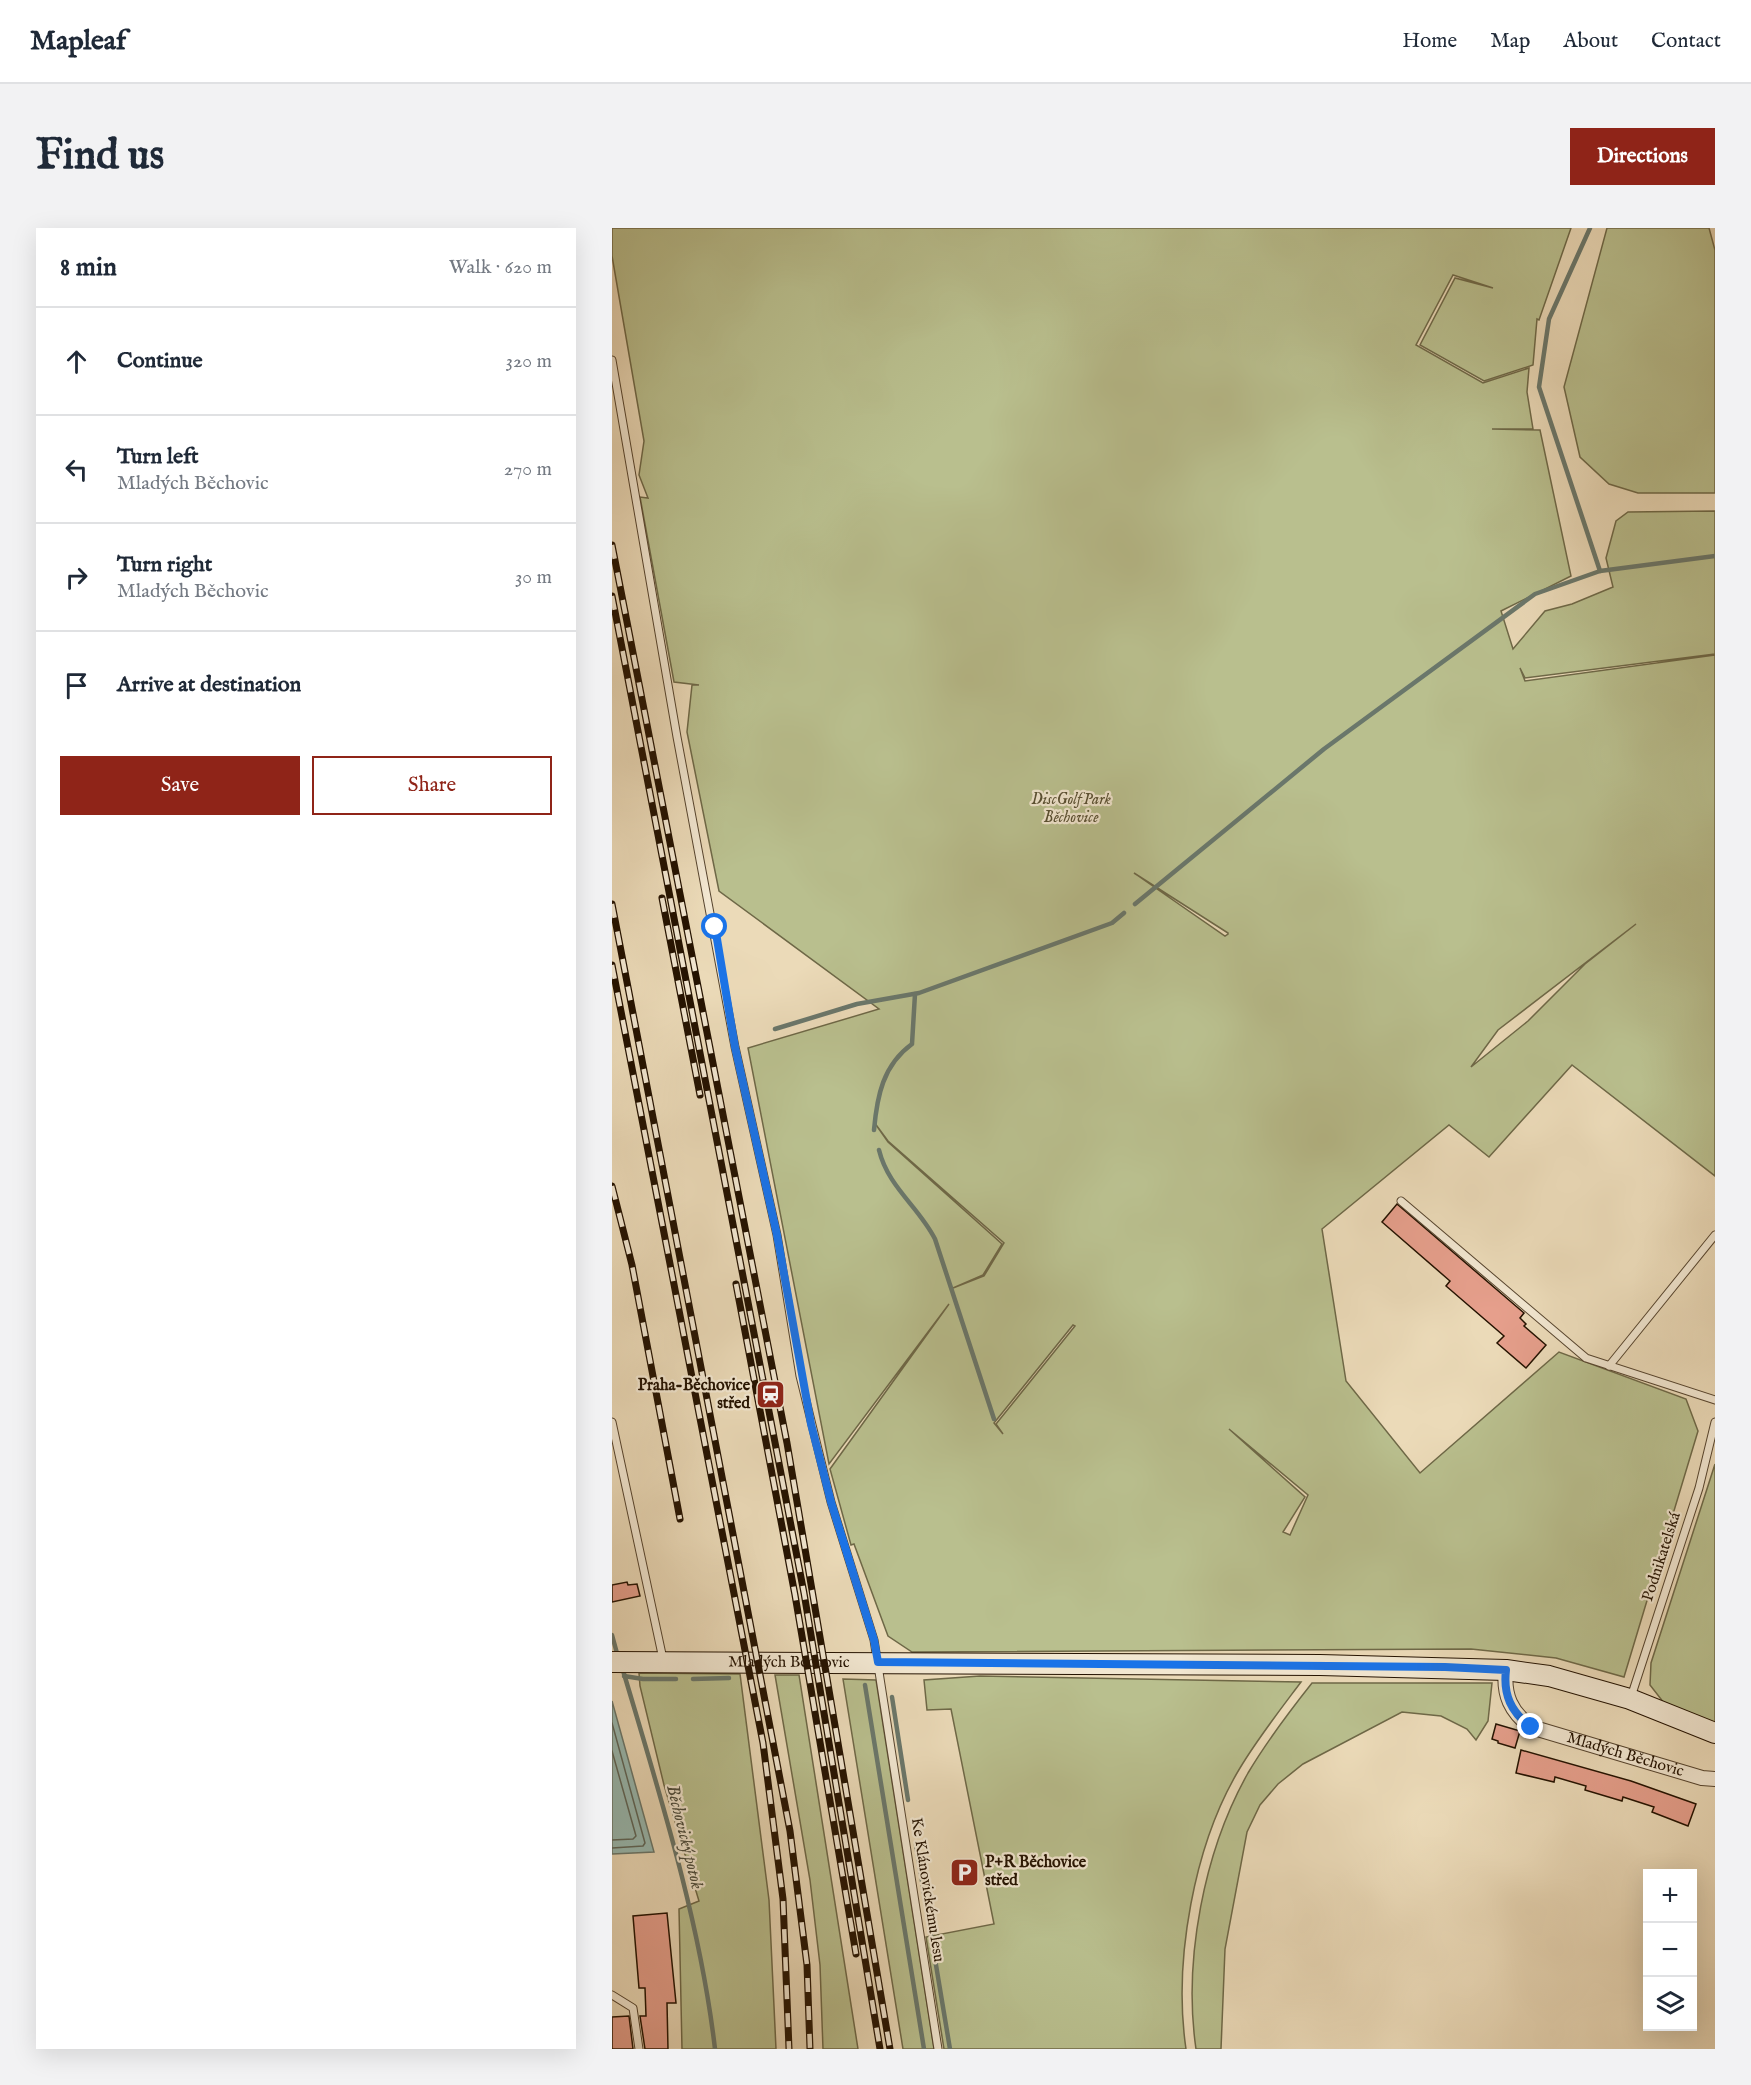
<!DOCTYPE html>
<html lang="en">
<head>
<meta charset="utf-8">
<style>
  :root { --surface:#fff; --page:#f2f2f3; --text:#1f2937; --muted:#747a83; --line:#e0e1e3; --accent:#8f2418 }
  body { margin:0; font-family:"IM FELL English",serif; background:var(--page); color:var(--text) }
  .controls { position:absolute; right:18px; bottom:18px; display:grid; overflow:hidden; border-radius:0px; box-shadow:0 6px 24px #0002 }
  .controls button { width:54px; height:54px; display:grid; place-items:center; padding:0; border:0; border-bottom:2px solid var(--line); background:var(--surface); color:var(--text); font:30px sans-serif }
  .stop { position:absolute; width:18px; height:18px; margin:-14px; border:4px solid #1a73e8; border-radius:50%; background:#fff }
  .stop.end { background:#1a73e8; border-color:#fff; box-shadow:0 2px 6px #0008 }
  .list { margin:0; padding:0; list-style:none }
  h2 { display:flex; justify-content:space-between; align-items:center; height:78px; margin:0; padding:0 24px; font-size:26px }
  h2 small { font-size:20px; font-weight:400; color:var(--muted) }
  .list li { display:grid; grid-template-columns:39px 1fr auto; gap:18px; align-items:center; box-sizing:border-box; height:108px; padding:0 24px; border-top:2px solid var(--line) }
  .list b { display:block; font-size:22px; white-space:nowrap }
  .list p { margin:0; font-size:20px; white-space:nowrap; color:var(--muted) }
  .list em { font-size:20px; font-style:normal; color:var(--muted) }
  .actions { display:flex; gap:12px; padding:18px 24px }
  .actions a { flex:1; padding:14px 0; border:2px solid var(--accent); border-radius:0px; text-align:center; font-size:21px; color:var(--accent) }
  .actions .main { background:var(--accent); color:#fff }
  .icon { flex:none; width:33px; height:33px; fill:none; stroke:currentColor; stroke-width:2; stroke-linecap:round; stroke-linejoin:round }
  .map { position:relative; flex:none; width:1103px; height:1821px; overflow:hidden; border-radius:0px }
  header { display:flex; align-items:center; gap:36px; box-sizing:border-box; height:84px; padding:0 30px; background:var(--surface); border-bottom:2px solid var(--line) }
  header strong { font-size:28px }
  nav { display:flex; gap:33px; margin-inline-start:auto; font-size:21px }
  .intro { display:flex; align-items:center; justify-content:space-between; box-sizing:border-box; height:144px; padding:0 36px }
  h1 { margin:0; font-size:42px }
  .button { padding:15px 27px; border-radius:0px; background:var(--accent); color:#fff; font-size:21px; font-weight:700 }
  main { display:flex; gap:36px; padding:0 36px }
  aside { flex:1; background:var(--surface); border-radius:0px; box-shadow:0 6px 24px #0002 }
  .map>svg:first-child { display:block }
  .green { fill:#b9bf8e; stroke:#6e6847; stroke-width:1.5; fill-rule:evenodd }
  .water { fill:#98bab2; stroke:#6a776b; stroke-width:1.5 }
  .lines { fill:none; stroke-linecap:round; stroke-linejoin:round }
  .shore { stroke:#5e6659; stroke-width:1.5 }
  .stream { stroke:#6a776b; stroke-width:4.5 }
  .building { fill:#e69f8c; stroke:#241200; stroke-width:1.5 }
  .lane-casing { stroke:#56442e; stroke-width:9 }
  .street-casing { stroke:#56442e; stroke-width:16 }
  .secondary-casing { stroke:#241200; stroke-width:22 }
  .lane { stroke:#f2e7d1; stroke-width:7 }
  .street { stroke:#f2e7d1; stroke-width:14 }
  .secondary { stroke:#f2e7d1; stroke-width:20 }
  .rail-casing { stroke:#241200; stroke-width:7 }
  .rail { stroke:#f2e7d1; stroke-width:4.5; stroke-dasharray:14; stroke-linecap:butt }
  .route { stroke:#1a73e8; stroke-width:8 }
  .labels { text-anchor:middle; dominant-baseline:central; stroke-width:4.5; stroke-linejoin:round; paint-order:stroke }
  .park-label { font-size:16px; font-style:italic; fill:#584f32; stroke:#f2e7d1 }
  .poi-label { font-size:16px; font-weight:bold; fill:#241200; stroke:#f2e7d1; text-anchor:end }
  .street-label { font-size:16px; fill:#241200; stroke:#f2e7d1 }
  .water-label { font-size:18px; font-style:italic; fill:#4d4d3e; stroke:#f2e7d1 }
</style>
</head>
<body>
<header>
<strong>Mapleaf</strong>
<nav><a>Home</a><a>Map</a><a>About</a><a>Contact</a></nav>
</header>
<div class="intro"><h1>Find us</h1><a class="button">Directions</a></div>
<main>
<aside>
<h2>8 min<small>Walk · 620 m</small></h2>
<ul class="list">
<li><svg class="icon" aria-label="ahead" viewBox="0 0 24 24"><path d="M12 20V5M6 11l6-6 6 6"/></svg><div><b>Continue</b></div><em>320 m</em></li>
<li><svg class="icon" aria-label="left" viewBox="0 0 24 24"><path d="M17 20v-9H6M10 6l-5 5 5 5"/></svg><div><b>Turn left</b><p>Mladých Běchovic</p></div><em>270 m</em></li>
<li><svg class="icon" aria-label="right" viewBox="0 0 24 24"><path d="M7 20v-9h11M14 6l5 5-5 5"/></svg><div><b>Turn right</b><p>Mladých Běchovic</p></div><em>30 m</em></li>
<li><svg class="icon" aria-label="arrive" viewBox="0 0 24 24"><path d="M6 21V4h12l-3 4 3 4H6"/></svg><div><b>Arrive at destination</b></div></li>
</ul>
<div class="actions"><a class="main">Save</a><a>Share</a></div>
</aside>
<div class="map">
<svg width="1103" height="1821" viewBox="0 0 1103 1821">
  <rect width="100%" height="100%" fill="#ebdab8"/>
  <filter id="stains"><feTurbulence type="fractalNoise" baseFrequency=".00333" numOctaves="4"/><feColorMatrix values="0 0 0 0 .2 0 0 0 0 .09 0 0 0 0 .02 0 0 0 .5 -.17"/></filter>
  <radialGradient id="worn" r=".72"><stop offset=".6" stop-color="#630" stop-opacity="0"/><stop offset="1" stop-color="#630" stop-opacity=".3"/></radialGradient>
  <g class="green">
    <path d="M0,0H959L927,92L925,91L921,137L872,153L808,117L843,50L881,60L841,47L804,117L871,155L917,140L915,164L921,201H880L928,202L959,348L889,383L901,421L933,383L960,376L1001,359L994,330L1004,293L1016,284L1103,283V426L913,450L908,440L913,453L1103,427V948L960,837L877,929L837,897L710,1001L734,1153L808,1245L947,1124L1074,1171L1086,1203L1012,1449L944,1430L859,1421L300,1424L276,1408L242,1316L239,1317L218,1241L337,1076L217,1236L136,820L267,781L107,663L75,504L80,457H87L62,454L28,269L36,270L27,247L32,213L0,28ZM522,645L616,705V706L613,708ZM1024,696L973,736L916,793L859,839L886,802ZM262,894L276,913L392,1015L372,1048L341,1060L371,1047L390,1016L276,914ZM461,1097L463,1098L384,1196L391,1206L382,1195ZM617,1201L696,1267L678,1307L671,1304L693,1269Z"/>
    <path d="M995,0H1097L1103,22V265H1026L997,256L968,229L952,159Z"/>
    <path d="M1103,1236V1496L1052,1475L1038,1457L1039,1435Z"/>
    <path d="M27,1445L128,1446L157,1672L164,1821H70L67,1681L87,1673L52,1557L28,1458Z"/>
    <path d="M163,1447H187L246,1821H211L208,1737L198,1652Z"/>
    <path d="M368,1448L689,1454C668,1482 646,1510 628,1540C582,1616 561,1733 574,1821H332L314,1709L382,1696L339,1481L315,1482L312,1452Z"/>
    <path d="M231,1451L264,1452L322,1821H291Z"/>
    <path d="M700,1455H880L876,1493L864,1512L855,1501L829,1488L790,1484L691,1536L666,1556L648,1577L635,1604L613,1721L609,1821H584C571,1732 592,1623 636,1545C655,1513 677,1484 700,1455Z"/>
  </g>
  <path class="water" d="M0,1473L42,1624L0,1626Z"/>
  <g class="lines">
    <g class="shore">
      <path d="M0,1495L33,1615L31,1618L0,1620"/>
      <path d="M0,1523L24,1608L21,1611L0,1612"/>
    </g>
    <g class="stream">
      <path d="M978,0L937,91L927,159L988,343"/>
      <path d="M523,676L712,521L923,366L988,343L1103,328"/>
      <path d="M163,801L245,776L307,765L500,695L512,685"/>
      <path d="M262,902C265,868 271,837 300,816L303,766"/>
      <path d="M267,922C276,959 307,979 323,1011L382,1191"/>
      <path d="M0,1407L6,1429"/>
      <path d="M10,1439C47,1564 88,1692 103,1821"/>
      <path d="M12,1448L31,1451H64"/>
      <path d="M81,1451L117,1450"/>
      <path d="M253,1457L312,1821"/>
      <path d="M280,1469L296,1572"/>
      <path d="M304,1617L338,1821"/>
    </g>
  </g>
  <g class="building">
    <path d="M785,976L912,1085L908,1090L914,1096L912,1098L934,1117L914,1140L885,1115L892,1108L834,1058L838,1053L770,994Z"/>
    <path d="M15,1354L16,1357L25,1356L28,1368L0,1374V1357Z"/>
    <path d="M884,1496L908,1503L903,1520L886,1515V1513L880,1511Z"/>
    <path d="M909,1522L1019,1553L1084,1576L1076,1598L1040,1584L1042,1579L1011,1569L1010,1573L973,1562L974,1558L943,1549L942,1554L904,1545Z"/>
    <path d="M55,1685L64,1775H55L56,1821H33L28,1788H34L33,1760H27L21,1688Z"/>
    <path d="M17,1788L21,1821H0V1789Z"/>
  </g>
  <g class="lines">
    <defs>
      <g id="lane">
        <path d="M0,132L65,509L123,819L165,1007L188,1148L219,1274L262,1412L326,1821"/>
        <path d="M789,973L974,1130L1103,1172"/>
        <path d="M997,1138L1103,1007"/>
        <path d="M0,1194L51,1431"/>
        <path d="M1019,1469L1087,1260L1103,1194"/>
        <path d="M0,1767L21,1780L27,1821"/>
      </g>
      <g id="street">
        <path id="s1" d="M894,1442C891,1467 899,1484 919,1499L1090,1550L1103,1551"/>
      </g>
      <g id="secondary">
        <path id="s2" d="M0,1434L708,1437L894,1442L937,1448L1018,1471L1103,1505"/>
      </g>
    </defs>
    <use href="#lane" class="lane-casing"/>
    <use href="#street" class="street-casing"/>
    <use href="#secondary" class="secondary-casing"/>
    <use href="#lane" class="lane"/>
    <use href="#street" class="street"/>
    <use href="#secondary" class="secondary"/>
    <defs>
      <g id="rail">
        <path d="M0,317L175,1215L278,1821"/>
        <path d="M0,368L192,1365L268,1821"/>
        <path d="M50,670L88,867"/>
        <path d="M0,676L178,1603L195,1737L198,1821"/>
        <path d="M0,737L151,1515L171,1671L177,1821"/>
        <path d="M0,958L20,1037L68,1291"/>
        <path d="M124,1056L183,1367L244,1726"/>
      </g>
    </defs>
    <use href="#rail" class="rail-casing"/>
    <use href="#rail" class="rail"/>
  </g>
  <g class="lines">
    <path class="route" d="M103,699L123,819L165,1007L199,1196L219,1274L262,1412L266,1434L833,1439L894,1442C891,1467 899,1484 919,1499"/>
  </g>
  <defs>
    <symbol id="station-square" viewBox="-11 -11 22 22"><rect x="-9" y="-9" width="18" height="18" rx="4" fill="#8f2418" stroke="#f2e7d1"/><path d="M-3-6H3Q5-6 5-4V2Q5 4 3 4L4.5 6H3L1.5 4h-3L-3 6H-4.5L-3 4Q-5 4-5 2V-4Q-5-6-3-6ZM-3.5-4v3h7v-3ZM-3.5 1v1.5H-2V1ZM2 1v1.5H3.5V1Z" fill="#fff"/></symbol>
    <symbol id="parking-square" viewBox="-11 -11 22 22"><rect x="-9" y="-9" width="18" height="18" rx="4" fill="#8f2418" stroke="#f2e7d1"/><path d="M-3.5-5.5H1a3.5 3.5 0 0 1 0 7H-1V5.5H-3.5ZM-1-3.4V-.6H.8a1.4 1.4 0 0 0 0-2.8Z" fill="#fff"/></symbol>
  </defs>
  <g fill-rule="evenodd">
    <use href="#station-square" x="142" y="1150" width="33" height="33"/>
    <use href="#parking-square" x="336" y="1628" width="33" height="33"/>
  </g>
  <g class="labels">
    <g class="park-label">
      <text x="459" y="572">DiscGolfPark<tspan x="459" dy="18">Běchovice</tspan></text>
    </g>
    <g class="poi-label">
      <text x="138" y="1158">Praha-Běchovice<tspan x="138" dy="18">střed</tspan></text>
      <text x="373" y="1635" text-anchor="start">P+R Běchovice<tspan x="373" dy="18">střed</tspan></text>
    </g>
    <g class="street-label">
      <text transform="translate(1050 1329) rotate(-72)">Podnikatelská</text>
      <text stroke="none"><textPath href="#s2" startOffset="177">Mladých Běchovic</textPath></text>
      <text stroke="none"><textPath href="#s1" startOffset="164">Mladých Běchovic</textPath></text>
      <text transform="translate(315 1662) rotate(81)">Ke Klánovickému lesu</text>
    </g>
    <g class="water-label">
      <text transform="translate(72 1609) rotate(76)">Běchovický potok</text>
    </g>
  </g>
  <rect width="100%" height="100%" filter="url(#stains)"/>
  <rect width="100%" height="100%" fill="url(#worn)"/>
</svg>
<div class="controls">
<button>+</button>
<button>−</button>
<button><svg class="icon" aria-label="layers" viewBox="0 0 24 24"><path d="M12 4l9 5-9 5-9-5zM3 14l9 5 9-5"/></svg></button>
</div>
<div class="stop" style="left:103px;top:699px"></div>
<div class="stop end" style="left:919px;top:1499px"></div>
</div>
</main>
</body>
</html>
